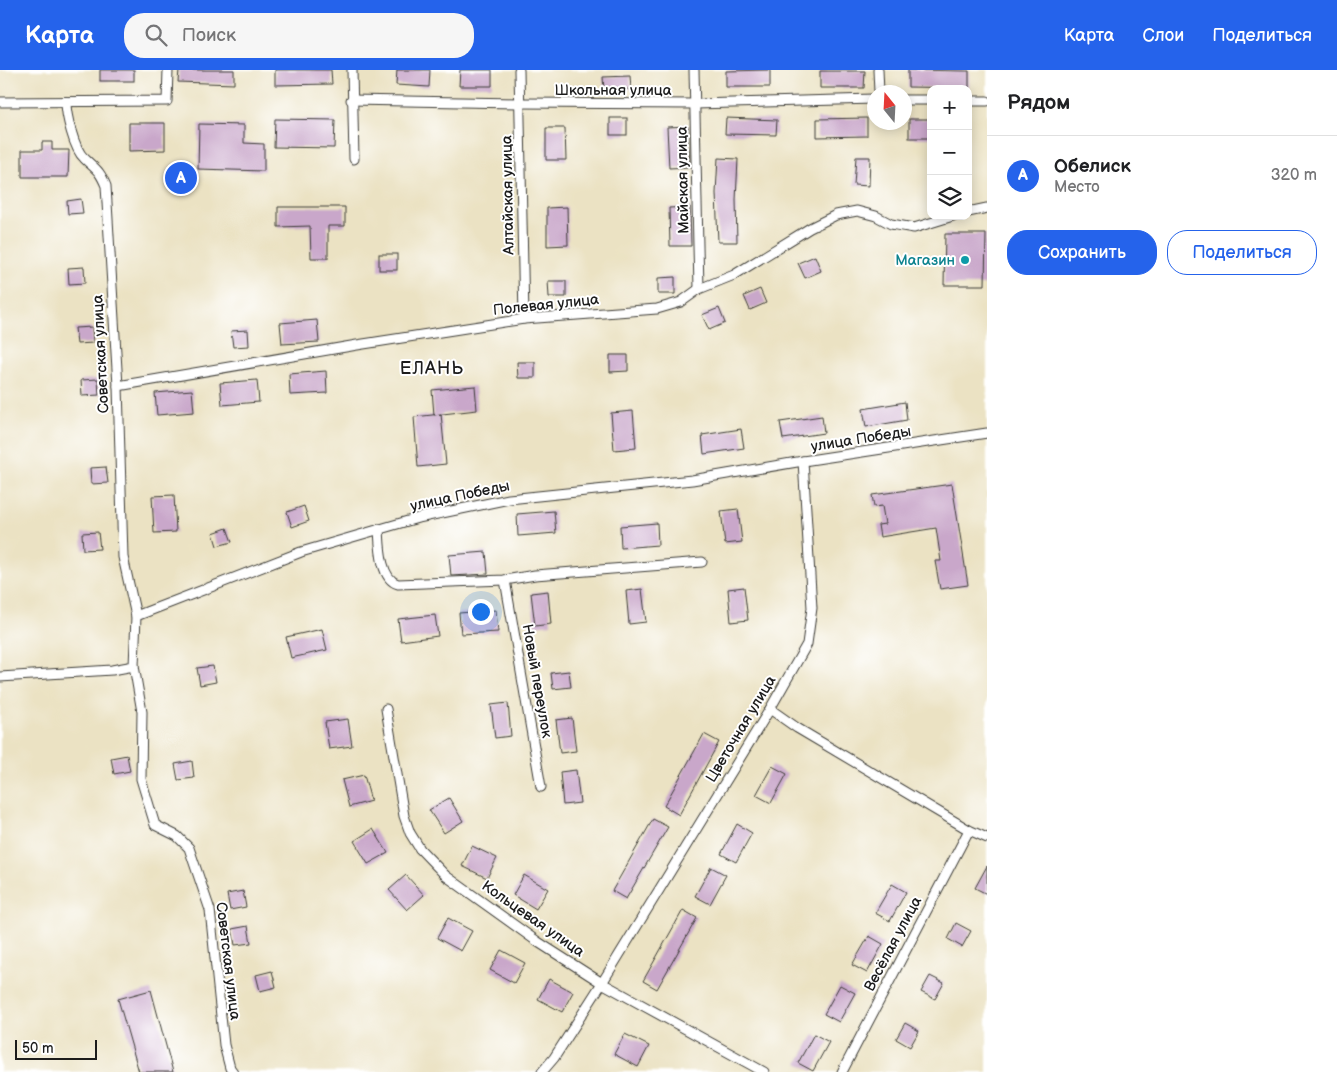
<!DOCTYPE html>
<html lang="ru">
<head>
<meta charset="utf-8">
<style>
  :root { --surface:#fff; --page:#f6f6f6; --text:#202124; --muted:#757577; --line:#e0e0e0; --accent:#2563eb }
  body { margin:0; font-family:"Balsamiq Sans",sans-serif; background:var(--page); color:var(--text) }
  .controls { position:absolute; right:15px; top:15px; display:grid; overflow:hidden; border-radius:10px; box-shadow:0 2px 12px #0003 }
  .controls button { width:45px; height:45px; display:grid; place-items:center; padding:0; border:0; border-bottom:1px solid var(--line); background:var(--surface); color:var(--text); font:25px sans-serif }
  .compass { position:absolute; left:867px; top:15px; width:45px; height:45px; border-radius:50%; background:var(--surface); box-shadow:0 2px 12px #0003; rotate:342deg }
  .scale { position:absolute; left:15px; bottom:12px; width:82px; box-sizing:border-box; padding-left:5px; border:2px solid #1c1c1c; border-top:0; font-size:14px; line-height:18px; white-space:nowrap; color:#1c1c1c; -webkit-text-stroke:4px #fff; paint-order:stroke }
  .you { position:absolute; left:480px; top:541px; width:18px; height:18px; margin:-12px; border:4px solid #fff; border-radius:50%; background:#1a73e8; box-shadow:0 0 0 8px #1a73e833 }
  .badge { display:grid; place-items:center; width:32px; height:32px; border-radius:50%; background:var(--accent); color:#fff; font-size:16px; font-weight:700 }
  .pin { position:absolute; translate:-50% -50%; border:2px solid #fff; box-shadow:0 1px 5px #0006 }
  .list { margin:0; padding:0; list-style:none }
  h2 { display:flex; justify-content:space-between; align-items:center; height:65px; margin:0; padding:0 20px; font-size:21px }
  h2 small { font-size:16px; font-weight:400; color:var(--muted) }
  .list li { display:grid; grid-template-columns:32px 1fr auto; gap:15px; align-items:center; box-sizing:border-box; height:80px; padding:0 20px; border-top:1px solid var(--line) }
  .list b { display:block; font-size:19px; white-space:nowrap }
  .list p { margin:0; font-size:16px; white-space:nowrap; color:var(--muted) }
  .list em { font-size:16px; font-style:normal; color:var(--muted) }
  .actions { display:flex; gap:10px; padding:15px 20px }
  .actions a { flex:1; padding:11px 0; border:1px solid var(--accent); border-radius:20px; text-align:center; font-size:18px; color:var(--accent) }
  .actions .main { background:var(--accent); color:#fff }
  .icon { flex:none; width:28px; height:28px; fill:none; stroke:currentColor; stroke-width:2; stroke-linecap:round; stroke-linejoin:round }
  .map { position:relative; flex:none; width:987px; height:1002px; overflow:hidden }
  header { display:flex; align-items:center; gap:30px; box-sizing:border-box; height:70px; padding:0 25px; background:var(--accent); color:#fff }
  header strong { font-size:24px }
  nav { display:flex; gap:28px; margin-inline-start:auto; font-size:18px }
  .search { width:350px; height:45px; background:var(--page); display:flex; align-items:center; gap:12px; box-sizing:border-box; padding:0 18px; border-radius:20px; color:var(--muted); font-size:19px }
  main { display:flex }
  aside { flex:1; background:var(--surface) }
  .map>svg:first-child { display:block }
  .building { fill:#c9a7ca }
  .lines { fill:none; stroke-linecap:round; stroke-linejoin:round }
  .street-casing { stroke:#3b3a35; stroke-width:11 }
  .street { stroke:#fff; stroke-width:9 }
  .culture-dot { fill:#0f9aa8; stroke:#fff; stroke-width:2 }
  .labels { text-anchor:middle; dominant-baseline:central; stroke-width:4; stroke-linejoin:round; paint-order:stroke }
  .street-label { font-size:15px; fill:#1c1c1c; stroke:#fff }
  .culture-label { font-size:15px; fill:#0d838f; stroke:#fff; text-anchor:end }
  .quarter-label { font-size:18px; letter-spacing:1px; fill:#1c1c1c; stroke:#fff }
</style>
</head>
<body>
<header>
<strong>Карта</strong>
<div class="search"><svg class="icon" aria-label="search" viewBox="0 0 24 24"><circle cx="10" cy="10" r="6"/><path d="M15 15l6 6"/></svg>Поиск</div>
<nav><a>Карта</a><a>Слои</a><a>Поделиться</a></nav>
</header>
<main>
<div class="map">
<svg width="987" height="1002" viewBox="0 0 987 1002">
  <rect width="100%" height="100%" fill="#fff"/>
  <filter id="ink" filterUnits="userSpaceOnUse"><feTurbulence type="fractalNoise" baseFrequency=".02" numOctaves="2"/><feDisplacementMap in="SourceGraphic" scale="10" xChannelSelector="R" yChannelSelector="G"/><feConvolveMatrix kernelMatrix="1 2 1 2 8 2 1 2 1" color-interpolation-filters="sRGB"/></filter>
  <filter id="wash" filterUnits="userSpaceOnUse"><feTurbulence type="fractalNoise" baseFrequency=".0096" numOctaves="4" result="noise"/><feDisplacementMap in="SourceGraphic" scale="20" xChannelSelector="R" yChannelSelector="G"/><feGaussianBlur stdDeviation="1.12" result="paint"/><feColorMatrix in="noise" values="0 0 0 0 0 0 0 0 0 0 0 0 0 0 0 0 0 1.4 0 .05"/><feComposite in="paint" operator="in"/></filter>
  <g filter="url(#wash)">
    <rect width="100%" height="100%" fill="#ebe2c3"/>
    <g id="blocks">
      <g class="building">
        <rect x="100" y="0" width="34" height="11"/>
        <path d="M179,0H234V14L178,12Z"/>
        <path d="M275,0H331L332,14L275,15Z"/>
        <path d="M397,0H430L429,17L396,15Z"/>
        <path d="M460,0H492V16H459Z"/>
        <path d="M770,0V17H726V1Z"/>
        <path d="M908,0L969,1V18L908,17Z"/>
        <path d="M820,1H865L864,18H820Z"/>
        <path d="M630,6L631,19L604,20L603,7Z"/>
        <rect x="610" y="48" width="17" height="17"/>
        <path d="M726,48L777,50L776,65L725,64Z"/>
        <path d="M867,48V66L817,67V49Z"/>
        <path d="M275,49L335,50L334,78L274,77Z"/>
        <rect x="909" y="49" width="22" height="19"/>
        <path d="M129,53H165V80L129,81Z"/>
        <path d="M199,54L244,55V73L264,74V101L198,99Z"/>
        <path d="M688,56L690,97L669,98L667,57Z"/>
        <path d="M546,58H565L566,90H546Z"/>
        <path d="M42,72H52V80H69L68,107H22V80H42Z"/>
        <path d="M856,87H870L869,116L854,115Z"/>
        <path d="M718,88L738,89L736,130L737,172H718L716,123Z"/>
        <path d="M81,129L83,143L68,144L67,131Z"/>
        <path d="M278,137H345V156H328V188H311L310,156L278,157Z"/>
        <path d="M567,137L568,175L547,176V138Z"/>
        <path d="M690,137L691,176H670L669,138Z"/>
        <path d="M945,164H986L985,215H944Z"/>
        <rect x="379" y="184" width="18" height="16"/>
        <path d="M815,186L821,201L805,208L798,193Z"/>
        <path d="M84,197L85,213L69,214L68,198Z"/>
        <path d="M675,207V224H658V208Z"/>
        <path d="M548,211H566V227H549Z"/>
        <path d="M760,219L766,233L750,240L744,226Z"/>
        <path d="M719,238L725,253L709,260L702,245Z"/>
        <path d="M317,250L319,272L282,274L280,253Z"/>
        <path d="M92,257L93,273L77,274L75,258Z"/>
        <path d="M248,260L249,276L233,277L231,261Z"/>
        <path d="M610,285H628V301L610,302Z"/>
        <path d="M517,292H535V308H518Z"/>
        <path d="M326,301L327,323L290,325L289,304Z"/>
        <path d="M98,309L99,325L82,326L81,310Z"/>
        <path d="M257,310L259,332L222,335L220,313Z"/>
        <path d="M475,316L477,340L434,345L432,320Z"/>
        <path d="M192,320L194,342L157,345L155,323Z"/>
        <path d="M905,332L907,350L866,357L863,339Z"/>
        <path d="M633,341L636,378L614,380L611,343Z"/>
        <path d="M441,344L446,394L418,397L414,347Z"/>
        <path d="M822,346L824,363L783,369L780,352Z"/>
        <path d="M741,359L744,378L704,384L702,365Z"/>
        <path d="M106,397L108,413L91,414L90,398Z"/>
        <path d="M952,414L968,515L940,519L935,491H941L936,458L880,467L878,455L885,454L882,436L874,437L872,425Z"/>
        <path d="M174,425L176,462L154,463L152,426Z"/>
        <path d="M304,436L309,451L292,457L287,442Z"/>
        <path d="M738,439L742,472L725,474L721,441Z"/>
        <path d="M554,441L556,463L518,466L517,444Z"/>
        <path d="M657,453L658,475L621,478L620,456Z"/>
        <path d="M227,458L232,472L217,476L213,463Z"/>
        <path d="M98,462L100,479L83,480L82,463Z"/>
        <path d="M486,482L488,504L451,506L449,485Z"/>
        <path d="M744,517L748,550L731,552L728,519Z"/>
        <path d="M642,519L646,552L629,554L626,521Z"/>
        <path d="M548,521L551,554L535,556L531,523Z"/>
        <path d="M496,540L498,562L461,564L459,543Z"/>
        <path d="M435,545L438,566L401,571L398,549Z"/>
        <path d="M322,559L327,580L291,588L286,567Z"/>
        <path d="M213,596L216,612L200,615L197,598Z"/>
        <path d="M569,601L571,617L553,619L551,603Z"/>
        <path d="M508,633L511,666L495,668L491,635Z"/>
        <path d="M572,648L576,681L560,683L556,650Z"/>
        <path d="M348,649L352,676L329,679L325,652Z"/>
        <path d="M704,664L719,672L679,745L664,736Z"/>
        <path d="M127,685L130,701L114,704L111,688Z"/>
        <path d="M192,691L194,708L178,710L175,694Z"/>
        <path d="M772,696L787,704L771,733L756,725Z"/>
        <path d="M576,700L580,733L563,735L560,702Z"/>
        <path d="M364,705L371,731L349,737L342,710Z"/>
        <path d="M449,728L463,751L444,763L429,740Z"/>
        <path d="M653,749L668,757L626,829L612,821Z"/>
        <path d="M737,754L752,763L736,792L721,784Z"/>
        <path d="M373,759L388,783L368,794L354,771Z"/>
        <path d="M472,776L497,788L487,808L462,796Z"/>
        <path d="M987,796V824L975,818Z"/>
        <path d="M711,797L726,805L710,834L695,826Z"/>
        <path d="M406,805L424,825L407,840L389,820Z"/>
        <path d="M524,805L548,819L536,839L513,825Z"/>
        <path d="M892,814L906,822L890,851L875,843Z"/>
        <path d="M243,821L246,837L230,840L227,824Z"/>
        <path d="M683,840L697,848L657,919L643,911Z"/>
        <path d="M448,848L472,861L461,881L437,868Z"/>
        <path d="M956,853L971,861L962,877L948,869Z"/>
        <path d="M248,856L251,873L235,875L232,859Z"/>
        <path d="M869,866L883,874L867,903L852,895Z"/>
        <path d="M501,880L525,893L514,913L490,900Z"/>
        <path d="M272,901L276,917L260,921L256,905Z"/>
        <path d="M930,906L944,913L935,929L921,922Z"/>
        <path d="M549,909L573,922L562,942L538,929Z"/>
        <path d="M840,915L855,923L839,952L824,944Z"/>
        <path d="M151,920L173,1002H139L118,929Z"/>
        <path d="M905,953L919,961L910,977L896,969Z"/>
        <path d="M625,964L649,976L638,997L614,984Z"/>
        <path d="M814,964L829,972L813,1001L798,993Z"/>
      </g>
    </g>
  </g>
  <g filter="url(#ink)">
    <use href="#blocks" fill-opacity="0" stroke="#3b3a35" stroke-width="1"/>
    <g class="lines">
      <defs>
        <g id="street">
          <path d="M352,0L354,89"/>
          <path d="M519,0L524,249"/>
          <path d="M694,0L699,219"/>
          <path d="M878,0L879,22"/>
          <path d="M351,30L520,33L695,34L874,29"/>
          <path d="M904,30H931"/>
          <path d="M968,31H987"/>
          <path d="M0,32L167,31L168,0"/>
          <path d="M66,32C66,45 74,79 84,88C96,100 99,99 106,116L118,316L123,487L136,546"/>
          <path d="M968,142L987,138"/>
          <path d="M118,316L357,275L524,249L657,239L681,232L699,219L734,205L810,158L836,145L857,141L876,146L891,154L914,158L953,146"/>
          <path d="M379,459C380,475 380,509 398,514L505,510L535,505L702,492"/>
          <path d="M505,510L541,717"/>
          <path d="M134,596L142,642L141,709L155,755L177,766L189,778L210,840L224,975L230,998L233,1002"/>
          <path d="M0,607L112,600L134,596L136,546L301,482L418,448L509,429L692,410L803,391L987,363"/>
          <path d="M386,639L404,746L410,763L420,779L446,806L538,872L602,913L764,1002"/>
          <path d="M770,639L797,658L969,760L987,768"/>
          <path d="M542,1002L554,988L602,913L770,639L807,574L812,538L803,391"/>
          <path d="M842,1002L969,760"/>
        </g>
      </defs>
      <use href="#street" class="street-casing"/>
      <use href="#street" class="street"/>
    </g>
  </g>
  <circle class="culture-dot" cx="965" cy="190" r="5"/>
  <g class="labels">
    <g class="street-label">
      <text x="613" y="20">Школьная улица</text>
      <text transform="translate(683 110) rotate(-91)">Майская улица</text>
      <text transform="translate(508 125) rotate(-91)">Алтайская улица</text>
      <text transform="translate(546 235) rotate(-6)">Полевая улица</text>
      <text transform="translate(101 284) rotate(-93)">Советская улица</text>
      <text transform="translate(861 369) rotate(-9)">улица Победы</text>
      <text transform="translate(460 426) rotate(-12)">улица Победы</text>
      <text transform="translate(537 611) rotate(80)">Новый переулок</text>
      <text transform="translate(741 659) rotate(-59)">Цветочная улица</text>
      <text transform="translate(533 849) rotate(35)">Кольцевая улица</text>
      <text transform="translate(893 874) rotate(-62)">Весёлая улица</text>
      <text transform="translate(228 891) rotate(83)">Советская улица</text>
    </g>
    <g class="culture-label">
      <text x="955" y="190">Магазин</text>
    </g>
    <g class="quarter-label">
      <text x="432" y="298">ЕЛАНЬ</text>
    </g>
  </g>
</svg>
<div class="controls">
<button>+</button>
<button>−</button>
<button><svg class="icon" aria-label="layers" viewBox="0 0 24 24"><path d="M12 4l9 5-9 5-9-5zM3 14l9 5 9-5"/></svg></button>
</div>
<svg class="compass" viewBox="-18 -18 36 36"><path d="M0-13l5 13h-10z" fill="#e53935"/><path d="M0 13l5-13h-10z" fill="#757577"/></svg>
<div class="scale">50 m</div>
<div class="you"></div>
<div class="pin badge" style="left:181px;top:108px">A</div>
</div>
<aside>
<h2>Рядом<small></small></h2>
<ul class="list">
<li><span class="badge">A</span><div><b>Обелиск</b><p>Место</p></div><em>320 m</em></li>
</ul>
<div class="actions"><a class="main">Сохранить</a><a>Поделиться</a></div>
</aside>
</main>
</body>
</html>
